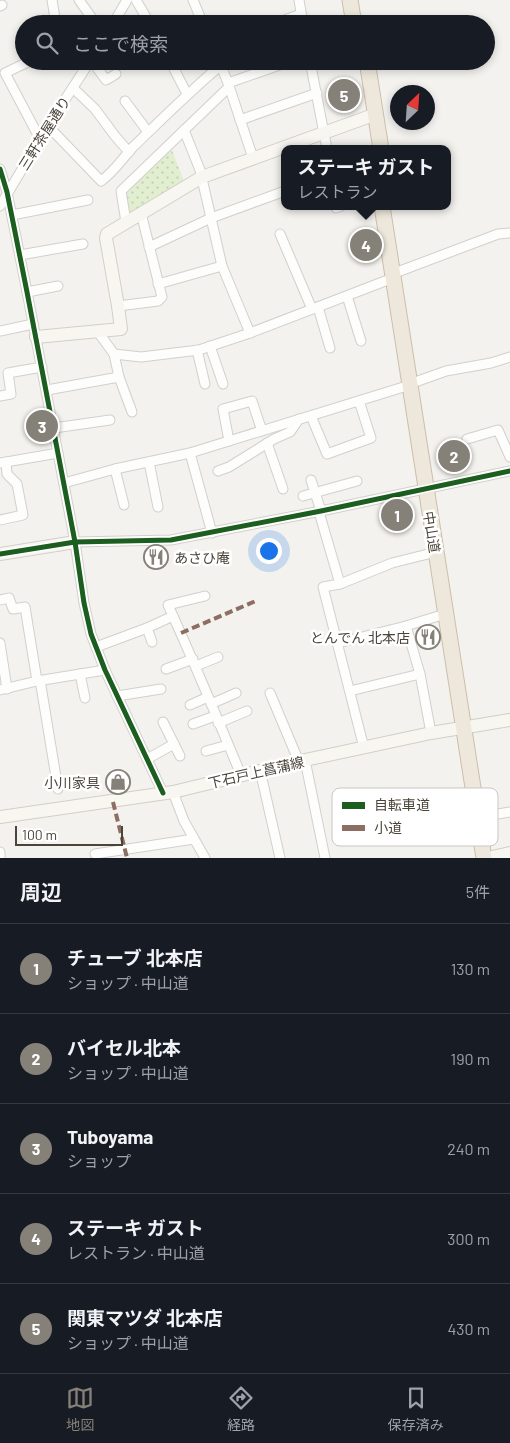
<!DOCTYPE html>
<html lang="ja">
<head>
<meta charset="utf-8">
<style>
  :root { --surface:#171b24; --page:#242831; --text:#f1f3f6; --muted:#9ea1a6; --line:#363941; --accent:#868178 }
  body { margin:0; font-family:Barlow,"Noto Sans JP",sans-serif; background:var(--page); color:var(--text) }
  .compass { position:absolute; left:390px; top:85px; width:45px; height:45px; border-radius:50%; background:var(--surface); box-shadow:0 2px 8px #0003; rotate:25deg }
  .scale { position:absolute; left:15px; bottom:12px; width:108px; box-sizing:border-box; padding-left:5px; border:2px solid #4b4439; border-top:0; font-size:14px; line-height:18px; white-space:nowrap; color:#4b4439; -webkit-text-stroke:4px #fff; paint-order:stroke }
  .you { position:absolute; left:268px; top:550px; width:18px; height:18px; margin:-12px; border:4px solid #fff; border-radius:50%; background:#1a73e8; box-shadow:0 0 0 8px #1a73e833 }
  .badge { display:grid; place-items:center; width:32px; height:32px; border-radius:50%; background:var(--accent); color:#fff; font-size:16px; font-weight:700 }
  .pin { position:absolute; translate:-50% -50%; border:2px solid #fff; box-shadow:0 1px 5px #0006 }
  .popup { position:absolute; left:281px; top:145px; width:170px; height:65px; box-sizing:border-box; display:grid; place-content:center; border-radius:10px; background:var(--surface); filter:drop-shadow(0 1px 4px #0005); font-size:16px; white-space:nowrap; color:var(--muted) }
  .popup b { font-size:19px; color:var(--text) }
  .popup::after { content:''; position:absolute; left:50%; top:100%; margin-left:-10px; border:10px solid transparent; border-top-color:var(--surface) }
  .list { margin:0; padding:0; list-style:none }
  h2 { display:flex; justify-content:space-between; align-items:center; height:65px; margin:0; padding:0 20px; font-size:21px }
  h2 small { font-size:16px; font-weight:400; color:var(--muted) }
  .list li { display:grid; grid-template-columns:32px 1fr auto; gap:15px; align-items:center; box-sizing:border-box; height:90px; padding:0 20px; border-top:1px solid var(--line) }
  .list b { display:block; font-size:19px; white-space:nowrap }
  .list p { margin:0; font-size:16px; white-space:nowrap; color:var(--muted) }
  .list em { font-size:16px; font-style:normal; color:var(--muted) }
  .icon { flex:none; width:28px; height:28px; fill:none; stroke:currentColor; stroke-width:2; stroke-linecap:round; stroke-linejoin:round }
  .map { position:relative; flex:none; width:510px; height:858px; overflow:hidden }
  .search { position:absolute; background:var(--surface); box-shadow:0 2px 8px #0003; left:15px; right:15px; top:15px; height:55px; display:flex; align-items:center; gap:12px; box-sizing:border-box; padding:0 18px; border-radius:28px; color:var(--muted); font-size:19px }
  .sheet { height:515px; background:var(--surface) }
  nav { display:flex; justify-content:space-around; align-items:center; box-sizing:border-box; height:70px; border-top:1px solid var(--line); background:var(--surface); font-size:14px; color:var(--muted) }
  nav a { display:grid; justify-items:center; gap:2px }
  nav .on { color:var(--accent) }
  .map>svg:first-child { display:block }
  .park { fill:url(#park-dots) }
  .lines { fill:none; stroke-linecap:round; stroke-linejoin:round }
  .street-casing { stroke:#d2d0cb; stroke-width:11 }
  .secondary-casing { stroke:#d3cfc5; stroke-width:14 }
  .highway-casing { stroke:#ccbfa9; stroke-width:17 }
  .street { stroke:#fdfdfc; stroke-width:9 }
  .secondary { stroke:#f7f6f1; stroke-width:12 }
  .highway { stroke:#ede8db; stroke-width:15 }
  .quiet { stroke:#8d6e63; stroke-width:4; stroke-dasharray:8 4; stroke-linecap:butt }
  .cycleway-casing { stroke:#fff; stroke-width:8 }
  .cycleway { stroke:#1b5e20; stroke-width:5 }
  .labels { text-anchor:middle; dominant-baseline:central; stroke-width:5; stroke-linejoin:round; paint-order:stroke }
  .street-label { font-size:14px; fill:#4b4439; stroke:#fff }
  .poi-label { font-size:14px; fill:#4b4439; stroke:#fff; text-anchor:end }
  .key { fill:#fff; stroke:#c9c7c4; stroke-width:1 }
  .key-label { font-size:14px; fill:#4b4439 }
</style>
</head>
<body>
<div class="map">
<svg width="510" height="858" viewBox="0 0 510 858">
  <defs>
    <pattern id="park-dots" width="8" height="8" patternUnits="userSpaceOnUse" patternTransform="scale(1.25)"><rect width="8" height="8" fill="#e1eecf"/><path d="M2 2h.1M6 6h.1" fill="none" stroke="#c3cdb2" stroke-width="1.8" stroke-linecap="round"/></pattern>
  </defs>
  <rect width="100%" height="100%" fill="#f4f2ee"/>
  <path class="park" d="M171,148L184,181L132,213L129,212L125,194L128,189Z"/>
  <g class="lines">
    <defs>
      <g id="street">
        <path d="M52,0L56,24"/>
        <path d="M79,0L96,24"/>
        <path d="M136,0L150,24"/>
        <path d="M193,0L203,24"/>
        <path d="M299,0L303,24"/>
        <path d="M0,6L2,5"/>
        <path d="M113,24L127,0"/>
        <path d="M274,24L301,14"/>
        <path d="M30,61L5,73L40,139"/>
        <path d="M92,61L106,80L116,74"/>
        <path d="M170,61L187,94"/>
        <path d="M219,61L228,83L253,158"/>
        <path d="M310,61L327,149"/>
        <path d="M228,83L291,61"/>
        <path d="M73,88L95,109L115,136L129,152"/>
        <path d="M125,101L148,132"/>
        <path d="M240,120L317,93"/>
        <path d="M48,126L101,181C114,172 122,159 133,147C162,119 190,91 221,65"/>
        <path d="M0,169L7,192L27,292L75,542L84,603L91,634L105,670L163,793"/>
        <path d="M0,206L48,126L90,61"/>
        <path d="M336,206V208L341,206"/>
        <path d="M12,215L88,200"/>
        <path d="M126,222L121,191L229,87"/>
        <path d="M280,234L312,309"/>
        <path d="M149,247L211,218L285,191"/>
        <path d="M20,255L83,244"/>
        <path d="M222,266L250,333"/>
        <path d="M400,271L498,234L510,233"/>
        <path d="M158,284L222,266L200,170L184,130"/>
        <path d="M27,292L58,286"/>
        <path d="M347,296L361,341"/>
        <path d="M118,306L158,301L162,297L141,213"/>
        <path d="M318,307L330,348"/>
        <path d="M0,331L33,324"/>
        <path d="M98,332L114,354L119,377L132,412"/>
        <path d="M210,346L223,384"/>
        <path d="M197,350L205,384"/>
        <path d="M114,354L141,357L199,350L250,333L393,278"/>
        <path d="M418,381L446,371L491,363L510,357"/>
        <path d="M47,390L119,377"/>
        <path d="M0,396L11,394L8,373L42,367"/>
        <path d="M311,416L327,454L371,438L359,401"/>
        <path d="M54,428L110,420"/>
        <path d="M467,439L498,430L510,457"/>
        <path d="M229,441L223,409L252,401L262,431"/>
        <path d="M267,443L283,489"/>
        <path d="M190,453L212,533"/>
        <path d="M149,462L158,507"/>
        <path d="M0,463L58,453"/>
        <path d="M115,469L124,505"/>
        <path d="M218,471L229,467L274,439L290,432L299,419"/>
        <path d="M311,480L321,511"/>
        <path d="M64,483L115,469L190,453L410,385"/>
        <path d="M303,496L357,481"/>
        <path d="M319,512L340,584"/>
        <path d="M0,520L23,515L17,484L7,474L6,462"/>
        <path d="M75,542L171,540L321,511L510,471"/>
        <path d="M0,600L9,598L13,609L25,607L37,681"/>
        <path d="M173,616L168,605L205,596"/>
        <path d="M406,626L420,674L431,733"/>
        <path d="M147,628L152,642"/>
        <path d="M0,643L7,689"/>
        <path d="M338,643L406,626L445,614"/>
        <path d="M96,647L147,628L173,616C197,669 219,722 241,775"/>
        <path d="M196,666L218,657"/>
        <path d="M166,669L193,659"/>
        <path d="M80,674L85,698"/>
        <path d="M40,680L58,789"/>
        <path d="M0,690L37,681L105,670"/>
        <path d="M350,691L420,674"/>
        <path d="M270,693L299,762"/>
        <path d="M117,696L161,689"/>
        <path d="M211,704L236,693"/>
        <path d="M190,705L208,697"/>
        <path d="M163,722L180,756"/>
        <path d="M218,723L247,711"/>
        <path d="M193,724L215,716"/>
        <path d="M364,748L323,587L340,584L392,563L436,552"/>
        <path d="M206,751L228,745"/>
        <path d="M147,759L174,744"/>
        <path d="M305,760L325,858"/>
        <path d="M260,770L280,858"/>
        <path d="M173,792L184,821L205,858"/>
        <path d="M486,816L510,812"/>
        <path d="M0,852V858"/>
        <path d="M95,854L194,839"/>
      </g>
      <g id="secondary">
        <path d="M36,337L121,329L118,306L106,238L107,234L202,177L376,114"/>
        <path d="M0,554L75,542"/>
        <path d="M0,817L173,792L305,760L431,733L510,720"/>
        <path d="M492,857L510,853"/>
      </g>
      <g id="highway">
        <path d="M350,0L354,24"/>
        <path d="M367,61L381,149"/>
        <path d="M382,206L484,858"/>
      </g>
    </defs>
    <use href="#street" class="street-casing"/>
    <use href="#secondary" class="secondary-casing"/>
    <use href="#highway" class="highway-casing"/>
    <use href="#street" class="street"/>
    <use href="#secondary" class="secondary"/>
    <use href="#highway" class="highway"/>
    <g class="quiet">
      <path d="M181,633L258,600"/>
      <path d="M113,802L127,858"/>
    </g>
    <defs>
      <g id="cycleway">
        <path d="M0,169L7,192L27,292L75,542L84,603L91,634L105,670L163,793"/>
        <path d="M0,554L75,542L171,540L321,511L510,471"/>
      </g>
    </defs>
    <use href="#cycleway" class="cycleway-casing"/>
    <use href="#cycleway" class="cycleway"/>
  </g>
  <defs>
    <symbol id="restaurant-ring" viewBox="-11 -11 22 22"><circle r="9.5" fill="#fff" stroke="#868178" stroke-width="1.5"/><path d="M-5-6h1v4h1v-4h1v4h1v-4h1v5L-1.5 .5V6h-2V.5L-5-1ZM5-6V6H3V1.5H1.5Q1.5-4 5-6Z" fill="#868178"/></symbol>
    <symbol id="shop-ring" viewBox="-11 -11 22 22"><circle r="9.5" fill="#fff" stroke="#868178" stroke-width="1.5"/><path d="M-5-2.5h2.3a2.7 3.5 0 0 1 5.4 0H5L5.5 6h-11ZM-1.5-2.5h3a1.5 2.3 0 0 0-3 0Z" fill="#868178"/></symbol>
  </defs>
  <g fill-rule="evenodd">
    <use href="#restaurant-ring" x="142" y="543" width="28" height="28"/>
    <use href="#restaurant-ring" x="414" y="623" width="28" height="28"/>
    <use href="#shop-ring" x="104" y="768" width="28" height="28"/>
  </g>
  <g class="labels">
    <g class="street-label">
      <text transform="translate(44 133) rotate(-58)">三軒茶屋通り</text>
      <text transform="translate(432 532) rotate(81)">中山道</text>
      <text transform="translate(256 772) rotate(-13)">下石戸上菖蒲線</text>
    </g>
    <g class="poi-label">
      <text x="174" y="557" text-anchor="start">あさひ庵</text>
      <text x="410" y="637">とんでん 北本店</text>
      <text x="100" y="782">小川家具</text>
    </g>
  </g>
  <rect x="332" y="788" width="166" height="58" rx="8" class="key"/>
  <rect x="342" y="802" width="23" height="7" fill="#1b5e20"/>
  <rect x="342" y="825" width="23" height="6" fill="#8d6e63"/>
  <g class="key-label">
    <text x="374" y="810">自転車道</text>
    <text x="374" y="833">小道</text>
  </g>
</svg>
<svg class="compass" viewBox="-18 -18 36 36"><path d="M0-13l5 13h-10z" fill="#e53935"/><path d="M0 13l5-13h-10z" fill="#9ea1a6"/></svg>
<div class="scale">100 m</div>
<div class="you"></div>
<div class="pin badge" style="left:397px;top:515px">1</div>
<div class="pin badge" style="left:454px;top:456px">2</div>
<div class="pin badge" style="left:42px;top:426px">3</div>
<div class="pin badge" style="left:366px;top:245px">4</div>
<div class="popup"><b>ステーキ ガスト</b>レストラン</div>
<div class="pin badge" style="left:344px;top:95px">5</div>
<div class="search"><svg class="icon" aria-label="search" viewBox="0 0 24 24"><circle cx="10" cy="10" r="6"/><path d="M15 15l6 6"/></svg>ここで検索</div>
</div>
<section class="sheet">
<h2>周辺<small>5件</small></h2>
<ul class="list">
<li><span class="badge">1</span><div><b>チューブ 北本店</b><p>ショップ · 中山道</p></div><em>130 m</em></li>
<li><span class="badge">2</span><div><b>バイセル北本</b><p>ショップ · 中山道</p></div><em>190 m</em></li>
<li><span class="badge">3</span><div><b>Tuboyama</b><p>ショップ</p></div><em>240 m</em></li>
<li><span class="badge">4</span><div><b>ステーキ ガスト</b><p>レストラン · 中山道</p></div><em>300 m</em></li>
<li><span class="badge">5</span><div><b>関東マツダ 北本店</b><p>ショップ · 中山道</p></div><em>430 m</em></li>
</ul>
</section>
<nav>
<a class="on"><svg class="icon" aria-label="map" viewBox="0 0 24 24"><path d="M3 6l6-2 6 2 6-2v14l-6 2-6-2-6 2zM9 4v14M15 6v14"/></svg>地図</a>
<a><svg class="icon" aria-label="directions" viewBox="0 0 24 24"><path d="M12 3l9 9-9 9-9-9zM9 14v-3h6M13 9l2 2-2 2"/></svg>経路</a>
<a><svg class="icon" aria-label="saved" viewBox="0 0 24 24"><path d="M7 4h10v16l-5-4-5 4z"/></svg>保存済み</a>
</nav>
</body>
</html>
